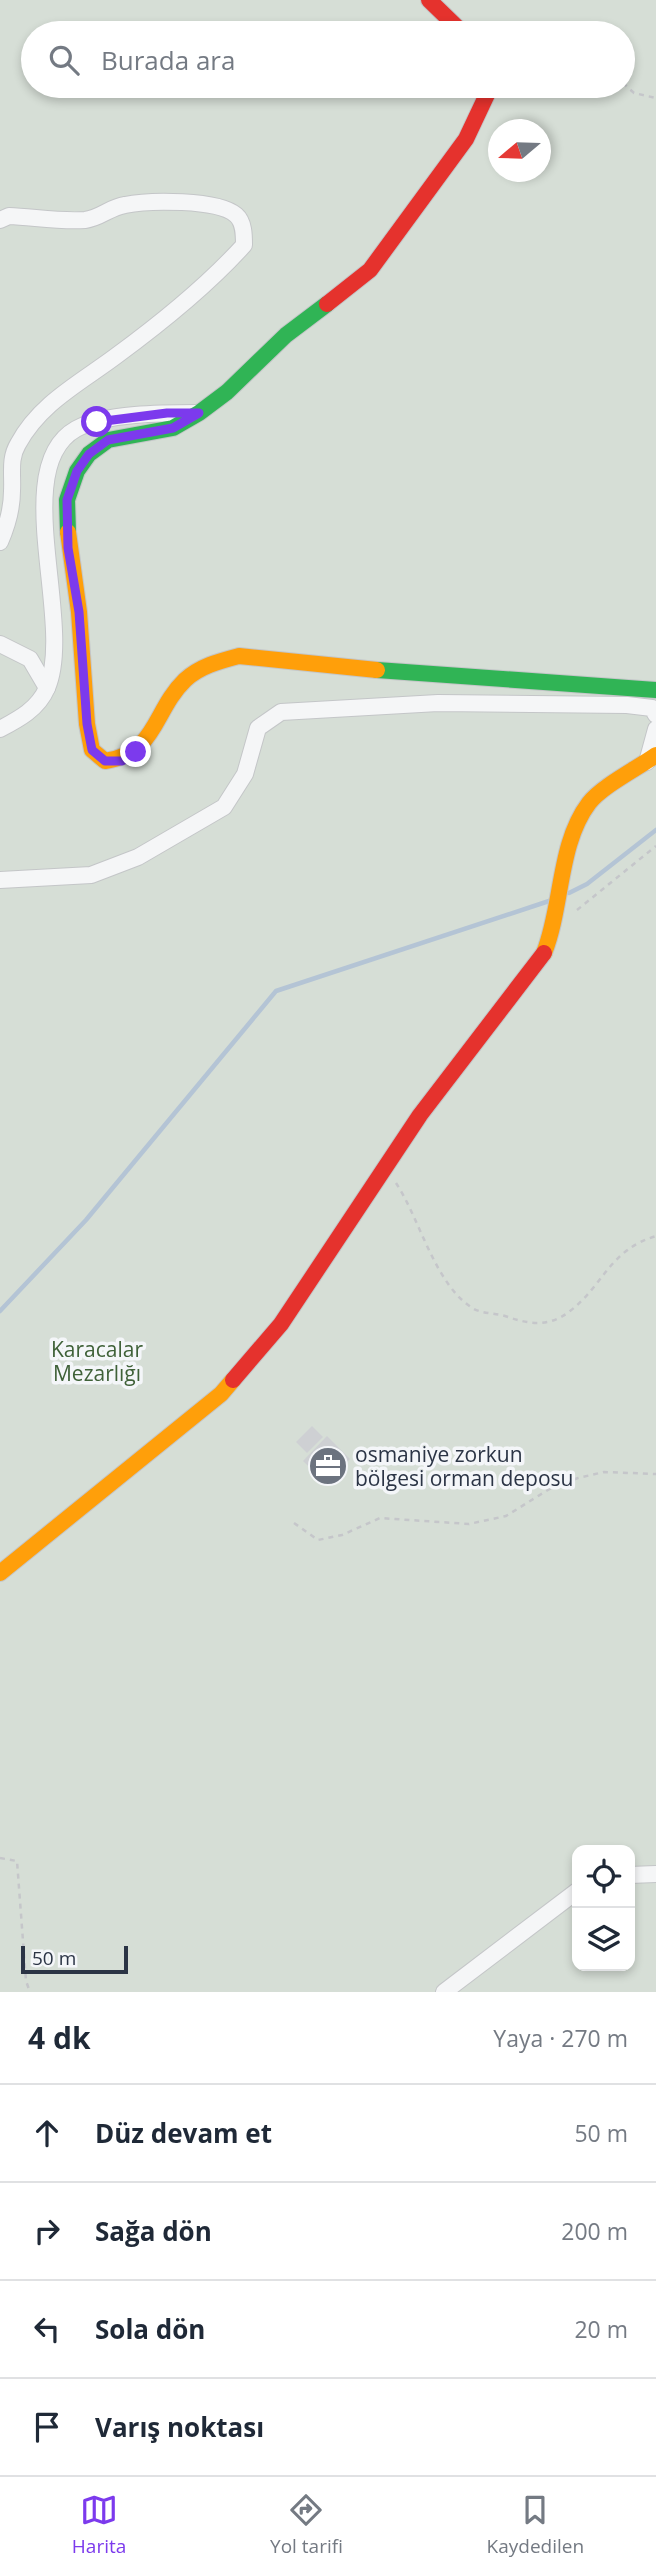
<!DOCTYPE html>
<html lang="tr">
<head>
<meta charset="utf-8">
<style>
  :root { --surface:#fff; --page:#f2f2f3; --text:#1f2937; --muted:#747a83; --line:#e0e1e3; --accent:#7c3aed }
  body { margin:0; font-family:"Open Sans",sans-serif; background:var(--page); color:var(--text) }
  .controls { position:absolute; right:21px; bottom:21px; display:grid; overflow:hidden; border-radius:14px; box-shadow:0 4px 10px #0003 }
  .controls button { width:63px; height:63px; display:grid; place-items:center; padding:0; border:0; border-bottom:2px solid var(--line); background:var(--surface); color:var(--text); font:35px sans-serif }
  .compass { position:absolute; left:488px; top:119px; width:63px; height:63px; border-radius:50%; background:var(--surface); box-shadow:0 4px 10px #0003; rotate:251deg }
  .scale { position:absolute; left:21px; bottom:18px; width:107px; box-sizing:border-box; padding-left:7px; border:4px solid #2b3445; border-top:0; font-size:19px; line-height:24px; white-space:nowrap; color:#2b3445; -webkit-text-stroke:5px #f4f6f9; paint-order:stroke }
  .stop { position:absolute; width:21px; height:21px; margin:-16px; border:5px solid #7c3aed; border-radius:50%; background:#fff }
  .stop.end { background:#7c3aed; border-color:#fff; box-shadow:0 2px 7px #0008 }
  .list { margin:0; padding:0; list-style:none }
  h2 { display:flex; justify-content:space-between; align-items:center; height:91px; margin:0; padding:0 28px; font-size:30px }
  h2 small { font-size:23px; font-weight:400; color:var(--muted) }
  .list li { display:grid; grid-template-columns:46px 1fr auto; gap:21px; align-items:center; box-sizing:border-box; height:98px; padding:0 28px; border-top:2px solid var(--line) }
  .list b { display:block; font-size:26px; white-space:nowrap }
  .list em { font-size:23px; font-style:normal; color:var(--muted) }
  .icon { flex:none; width:38px; height:38px; fill:none; stroke:currentColor; stroke-width:2; stroke-linecap:round; stroke-linejoin:round }
  .map { position:relative; flex:none; width:656px; height:1992px; overflow:hidden }
  .search { position:absolute; background:var(--surface); box-shadow:0 4px 10px #0003; left:21px; right:21px; top:21px; height:77px; display:flex; align-items:center; gap:18px; box-sizing:border-box; padding:0 24px; border-radius:38px; color:var(--muted); font-size:26px }
  .sheet { height:483px; background:var(--surface) }
  nav { display:flex; justify-content:space-around; align-items:center; box-sizing:border-box; height:98px; border-top:2px solid var(--line); background:var(--surface); font-size:19px; color:var(--muted) }
  nav a { display:grid; justify-items:center; gap:4px }
  nav .on { color:var(--accent) }
  .map>svg:first-child { display:block }
  .green { fill:#d6ded6; fill-rule:evenodd }
  .lines { fill:none; stroke-linecap:round; stroke-linejoin:round }
  .stream { stroke:#b4c4d5; stroke-width:4.5 }
  .building { fill:#ced0d3 }
  .street-casing { stroke:#c4c6c8; stroke-width:18 }
  .fast-casing { stroke:#c4c6c8; stroke-width:18 }
  .slow-casing { stroke:#c4c6c8; stroke-width:18 }
  .jam-casing { stroke:#c4c6c8; stroke-width:18 }
  .path { stroke:#c5c6ca; stroke-width:2.5; stroke-dasharray:5 5; stroke-linecap:butt }
  .street { stroke:#f5f6f7; stroke-width:16 }
  .fast { stroke:#30b455; stroke-width:16 }
  .slow { stroke:#ff9f0a; stroke-width:16 }
  .jam { stroke:#e5322d; stroke-width:16 }
  .route { stroke:#7c3aed; stroke-width:9 }
  .labels { text-anchor:middle; dominant-baseline:central; stroke-width:7; stroke-linejoin:round; paint-order:stroke }
  .park-label { font-size:21px; fill:#3f6138; stroke:#f4f6f9 }
  .poi-label { font-size:21px; fill:#2b3445; stroke:#f4f6f9; text-anchor:start }
</style>
</head>
<body>
<div class="map">
<svg width="656" height="1992" viewBox="0 0 656 1992">
  <rect width="100%" height="100%" fill="#e6e8ea"/>
  <path class="green" d="M0,0H656V1992H0ZM33,33H623V86H33ZM498,130H540V172H498ZM577,1850H630V1966H577Z"/>
  <g class="lines">
    <g class="stream">
      <path d="M569,893L587,884L656,830"/>
      <path d="M0,1311L86,1220L276,991L552,900"/>
    </g>
  </g>
  <g class="building">
    <path d="M312,1426L323,1437L307,1453L296,1442Z"/>
    <path d="M327,1436L350,1459L326,1483L303,1461Z"/>
  </g>
  <g class="lines">
    <defs>
      <g id="street">
        <path d="M0,220L9,216C33,217 61,222 85,220C101,218 110,207 125,205C148,200 218,199 236,215C244,222 244,235 244,245C207,286 161,323 116,356C80,383 40,403 18,444C9,459 13,474 12,491C12,509 7,526 0,542"/>
        <path d="M0,644L30,659L47,688"/>
        <path d="M0,729C19,719 38,709 47,688C75,623 8,467 76,429C105,413 164,413 197,413"/>
        <path d="M647,762L656,729"/>
        <path d="M0,880L91,875L138,857L224,807L245,774L258,728L281,712L438,703L627,705L652,708L656,715"/>
        <path d="M630,1875L656,1874"/>
        <path d="M444,1992L577,1891"/>
      </g>
      <g id="fast">
        <path d="M68,532L67,500L77,471L89,454L108,440L173,428L199,413L227,392L286,335L327,304"/>
        <path d="M377,670L656,690"/>
      </g>
      <g id="slow">
        <path d="M68,532L79,612L87,724L92,750L105,761C157,753 153,711 185,680C200,666 220,661 239,656L377,670"/>
        <path d="M544,953C563,905 558,844 589,803C602,786 638,768 656,755"/>
        <path d="M0,1573L221,1394L233,1380"/>
      </g>
      <g id="jam">
        <path d="M429,0L463,33"/>
        <path d="M327,304L370,270L466,139L491,86"/>
        <path d="M233,1380L281,1324L420,1115L544,953"/>
      </g>
    </defs>
    <use href="#street" class="street-casing"/>
    <use href="#fast" class="fast-casing"/>
    <use href="#slow" class="slow-casing"/>
    <use href="#jam" class="jam-casing"/>
    <g class="path">
      <path d="M623,83L634,93L656,98"/>
      <path d="M577,910L656,846"/>
      <path d="M396,1183C420,1219 435,1286 474,1309C484,1314 495,1313 505,1316C528,1324 549,1328 570,1311C604,1285 609,1250 656,1236"/>
      <path d="M294,1523L318,1540L342,1535L380,1518L469,1524L506,1516L551,1488L578,1478L604,1472L656,1474"/>
      <path d="M0,1858L17,1861L26,1981L30,1992"/>
    </g>
    <use href="#street" class="street"/>
    <use href="#fast" class="fast"/>
    <use href="#slow" class="slow"/>
    <use href="#jam" class="jam"/>
  </g>
  <g class="lines">
    <path class="route" d="M97,422L167,413H199L173,428L108,440L89,454L77,471L67,500L68,548L79,612L87,724L92,750L105,761H122L136,752"/>
  </g>
  <defs>
    <symbol id="office-disc" viewBox="-11 -11 22 22"><circle r="9.5" fill="#6c737f" stroke="#f4f6f9"/><path d="M-6-3h4V-5.5h4V-3h4V5H-6ZM-1-4.5V-3h2v-1.5ZM-6 0V1H6V0Z" fill="#fff"/></symbol>
  </defs>
  <g fill-rule="evenodd">
    <use href="#office-disc" x="306" y="1444" width="44" height="44"/>
  </g>
  <g class="labels">
    <g class="park-label">
      <text x="97" y="1349">Karacalar<tspan x="97" dy="24">Mezarlığı</tspan></text>
    </g>
    <g class="poi-label">
      <text x="355" y="1454">osmaniye zorkun<tspan x="355" dy="24">bölgesi orman deposu</tspan></text>
    </g>
  </g>
</svg>
<div class="controls">
<button><svg class="icon" aria-label="locate" viewBox="0 0 24 24"><circle cx="12" cy="12" r="6"/><path d="M12 2v4M12 18v4M2 12h4M18 12h4"/></svg></button>
<button><svg class="icon" aria-label="layers" viewBox="0 0 24 24"><path d="M12 4l9 5-9 5-9-5zM3 14l9 5 9-5"/></svg></button>
</div>
<svg class="compass" viewBox="-18 -18 36 36"><path d="M0-13l5 13h-10z" fill="#e53935"/><path d="M0 13l5-13h-10z" fill="#747a83"/></svg>
<div class="scale">50 m</div>
<div class="stop" style="left:97px;top:422px"></div>
<div class="stop end" style="left:136px;top:752px"></div>
<div class="search"><svg class="icon" aria-label="search" viewBox="0 0 24 24"><circle cx="10" cy="10" r="6"/><path d="M15 15l6 6"/></svg>Burada ara</div>
</div>
<section class="sheet">
<h2>4 dk<small>Yaya · 270 m</small></h2>
<ul class="list">
<li><svg class="icon" aria-label="ahead" viewBox="0 0 24 24"><path d="M12 20V5M6 11l6-6 6 6"/></svg><div><b>Düz devam et</b></div><em>50 m</em></li>
<li><svg class="icon" aria-label="right" viewBox="0 0 24 24"><path d="M7 20v-9h11M14 6l5 5-5 5"/></svg><div><b>Sağa dön</b></div><em>200 m</em></li>
<li><svg class="icon" aria-label="left" viewBox="0 0 24 24"><path d="M17 20v-9H6M10 6l-5 5 5 5"/></svg><div><b>Sola dön</b></div><em>20 m</em></li>
<li><svg class="icon" aria-label="arrive" viewBox="0 0 24 24"><path d="M6 21V4h12l-3 4 3 4H6"/></svg><div><b>Varış noktası</b></div></li>
</ul>
</section>
<nav>
<a class="on"><svg class="icon" aria-label="map" viewBox="0 0 24 24"><path d="M3 6l6-2 6 2 6-2v14l-6 2-6-2-6 2zM9 4v14M15 6v14"/></svg>Harita</a>
<a><svg class="icon" aria-label="directions" viewBox="0 0 24 24"><path d="M12 3l9 9-9 9-9-9zM9 14v-3h6M13 9l2 2-2 2"/></svg>Yol tarifi</a>
<a><svg class="icon" aria-label="saved" viewBox="0 0 24 24"><path d="M7 4h10v16l-5-4-5 4z"/></svg>Kaydedilen</a>
</nav>
</body>
</html>
